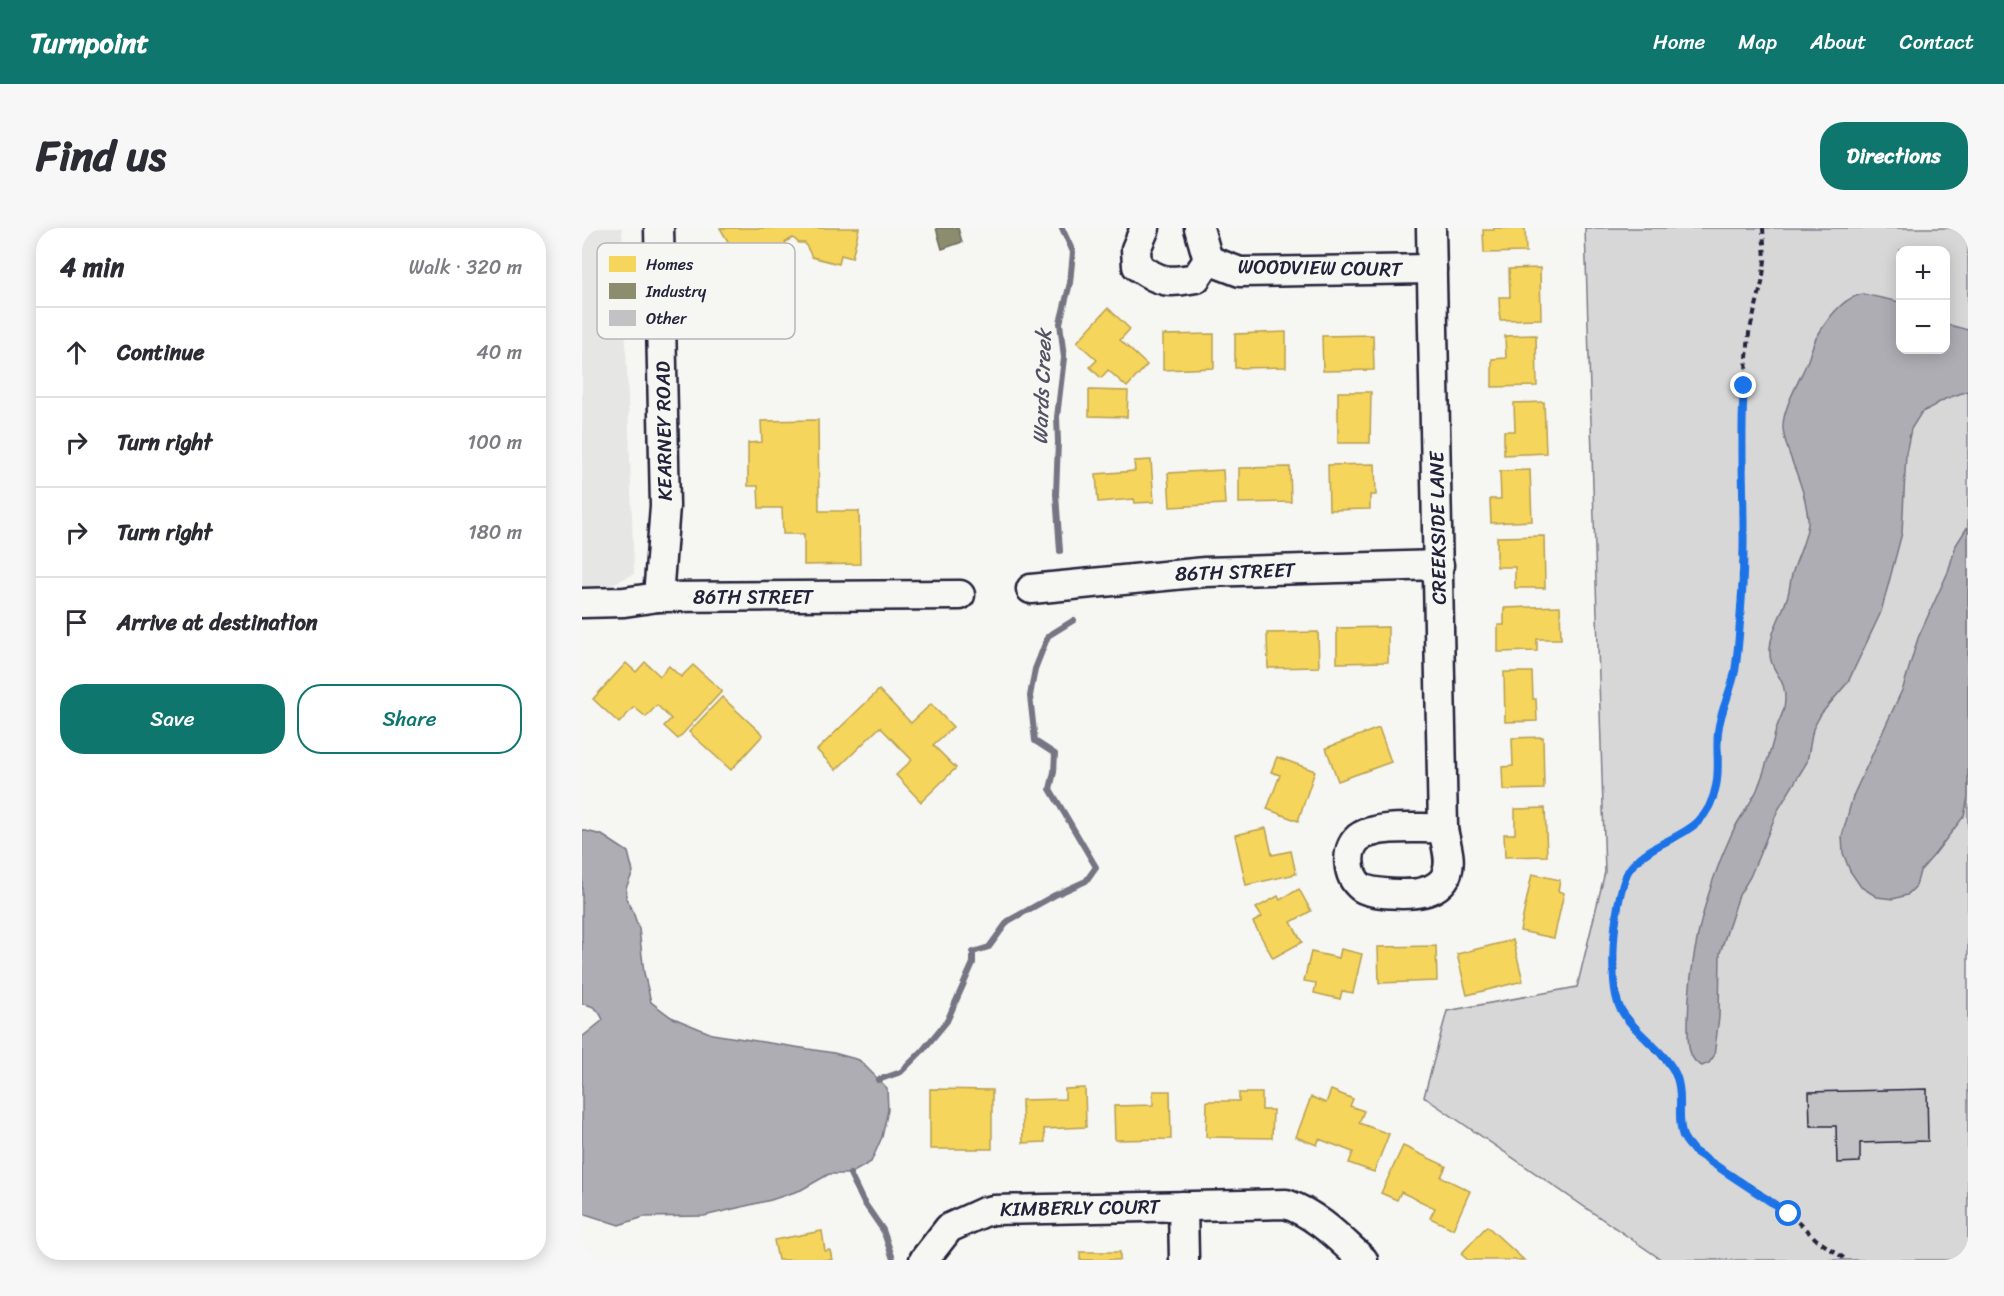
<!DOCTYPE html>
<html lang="en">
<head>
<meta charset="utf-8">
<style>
  :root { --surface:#fff; --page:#f7f7f7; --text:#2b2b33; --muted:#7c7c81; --line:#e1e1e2; --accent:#0f766e }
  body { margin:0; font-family:Sriracha,sans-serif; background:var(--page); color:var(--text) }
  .controls { position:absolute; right:18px; top:18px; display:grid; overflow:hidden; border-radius:12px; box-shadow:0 3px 15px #0003 }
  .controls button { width:54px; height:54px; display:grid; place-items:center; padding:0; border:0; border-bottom:2px solid var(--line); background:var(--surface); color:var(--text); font:30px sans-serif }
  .stop { position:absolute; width:18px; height:18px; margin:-14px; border:4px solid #1a73e8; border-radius:50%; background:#fff }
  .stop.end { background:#1a73e8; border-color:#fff; box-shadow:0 2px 6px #0008 }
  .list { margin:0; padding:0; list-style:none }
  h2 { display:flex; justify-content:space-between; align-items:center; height:78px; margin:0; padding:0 24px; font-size:26px }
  h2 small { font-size:20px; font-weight:400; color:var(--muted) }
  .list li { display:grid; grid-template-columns:39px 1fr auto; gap:18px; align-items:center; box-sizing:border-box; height:90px; padding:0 24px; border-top:2px solid var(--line) }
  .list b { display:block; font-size:22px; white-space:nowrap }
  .list em { font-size:20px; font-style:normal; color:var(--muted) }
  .actions { display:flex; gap:12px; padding:18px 24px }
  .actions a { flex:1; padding:14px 0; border:2px solid var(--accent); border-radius:24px; text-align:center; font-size:21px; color:var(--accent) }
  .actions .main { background:var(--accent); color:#fff }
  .icon { flex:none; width:33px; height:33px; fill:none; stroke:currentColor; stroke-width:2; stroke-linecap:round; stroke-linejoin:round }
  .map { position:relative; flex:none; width:1386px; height:1032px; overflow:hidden; border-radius:24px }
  header { display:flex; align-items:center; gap:36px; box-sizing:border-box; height:84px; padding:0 30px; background:var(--accent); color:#fff }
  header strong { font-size:28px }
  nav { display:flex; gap:33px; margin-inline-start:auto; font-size:21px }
  .intro { display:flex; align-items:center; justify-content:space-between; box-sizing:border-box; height:144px; padding:0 36px }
  h1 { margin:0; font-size:42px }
  .button { padding:15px 27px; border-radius:24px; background:var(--accent); color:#fff; font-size:21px; font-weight:700 }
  main { display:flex; gap:36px; padding:0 36px }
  aside { flex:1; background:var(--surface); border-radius:24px; box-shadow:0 3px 15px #0003 }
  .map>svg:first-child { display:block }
  .built { fill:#e6e6e4 }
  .green { fill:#d7d7d7; stroke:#7c7c89; stroke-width:1.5; fill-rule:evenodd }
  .water { fill:#adadb3; stroke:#757583; stroke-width:1.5 }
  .homes { fill:#f6d55c; stroke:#b69f52; stroke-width:1.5 }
  .industry { fill:#8c8c6e; stroke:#6c6c5f; stroke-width:1.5 }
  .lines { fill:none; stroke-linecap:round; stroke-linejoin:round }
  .stream { stroke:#757583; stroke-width:6 }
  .building { fill:#c2c2c4; stroke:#22223b; stroke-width:1.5 }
  .minor-casing { stroke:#22223b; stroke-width:33 }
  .path { stroke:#22223b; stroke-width:4; stroke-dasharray:6 4.5; stroke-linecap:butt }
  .minor { stroke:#f6f6f2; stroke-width:28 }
  .route { stroke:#1a73e8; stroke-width:8 }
  .labels { text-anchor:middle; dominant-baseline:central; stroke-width:6; stroke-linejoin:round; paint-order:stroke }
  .street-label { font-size:20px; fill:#22223b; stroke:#f6f6f2 }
  .water-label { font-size:21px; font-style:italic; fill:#535365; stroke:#f6f6f2 }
  .key { fill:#f6f6f2; stroke:#b6b6bb; stroke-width:1.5 }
  .key-label { font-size:16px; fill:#22223b }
</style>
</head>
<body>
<header>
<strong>Turnpoint</strong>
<nav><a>Home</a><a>Map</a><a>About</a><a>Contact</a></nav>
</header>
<div class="intro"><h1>Find us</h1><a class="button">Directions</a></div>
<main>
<aside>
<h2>4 min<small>Walk · 320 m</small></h2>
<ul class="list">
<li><svg class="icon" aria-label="ahead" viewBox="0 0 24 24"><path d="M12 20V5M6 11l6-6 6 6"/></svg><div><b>Continue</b></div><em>40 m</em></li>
<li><svg class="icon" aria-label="right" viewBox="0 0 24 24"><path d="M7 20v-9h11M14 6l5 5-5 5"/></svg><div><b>Turn right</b></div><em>100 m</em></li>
<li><svg class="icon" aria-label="right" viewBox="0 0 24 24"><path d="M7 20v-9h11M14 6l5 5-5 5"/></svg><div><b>Turn right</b></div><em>180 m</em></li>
<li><svg class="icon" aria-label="arrive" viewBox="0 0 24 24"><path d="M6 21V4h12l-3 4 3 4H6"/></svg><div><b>Arrive at destination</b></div></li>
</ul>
<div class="actions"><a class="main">Save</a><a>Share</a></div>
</aside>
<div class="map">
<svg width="1386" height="1032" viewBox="0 0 1386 1032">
  <rect width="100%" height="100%" fill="#f6f6f2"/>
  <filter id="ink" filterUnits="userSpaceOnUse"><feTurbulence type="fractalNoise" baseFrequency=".0167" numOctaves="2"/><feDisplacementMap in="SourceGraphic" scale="12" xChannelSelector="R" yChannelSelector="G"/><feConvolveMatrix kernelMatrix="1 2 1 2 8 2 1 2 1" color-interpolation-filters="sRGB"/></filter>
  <g filter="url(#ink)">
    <path class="built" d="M0,0H40L52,346L20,361L0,362Z"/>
    <path class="green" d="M1003,0H1386V1032H1080L842,869L865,783L995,759L1023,644ZM1318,22H1364V122H1318Z"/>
    <g class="water">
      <path d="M1281,66L1318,74V122H1364V96L1386,102V163L1363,171L1339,185L1329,201L1324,225L1320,305L1299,384L1266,454L1239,486L1231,501L1225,534L1196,582L1168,649L1157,667L1138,725L1137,789L1132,828L1127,835L1120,838C1105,832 1106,812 1106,798C1106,733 1122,665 1150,605C1157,590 1168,577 1175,562C1183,542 1189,522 1194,502C1196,494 1200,488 1202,480C1208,448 1186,446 1188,421C1189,402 1200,387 1205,370C1208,362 1208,352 1211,343C1216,328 1224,312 1226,296C1227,290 1225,284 1224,278C1220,250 1203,225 1201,200C1200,181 1219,150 1226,132C1229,124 1231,114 1236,107C1246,90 1261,69 1281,66Z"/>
      <path d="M1386,298V569L1382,588L1352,627L1338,643L1334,658L1325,667L1311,671L1295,669L1279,659L1268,643L1261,625L1260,608L1271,568L1321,460L1336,410L1366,344L1374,317Z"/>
      <path d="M0,602L20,607L46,624L51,644L44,660V670L51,684L57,701L62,745L69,774L89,789L130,806L252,825L277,832L305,860L306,882L300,909L289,934L268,946H247L219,962L189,972L122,988L62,989L37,997L0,985V809L21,792C17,782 12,777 0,776Z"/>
    </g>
    <g class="homes">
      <path d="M138,0H277L270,30L259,27L257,36L230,29L223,15H217L211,10L203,14L209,23L180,41L171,26L161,32L151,15L148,17Z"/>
      <path d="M912,0H943L944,24L902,25L901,2H912Z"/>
      <path d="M958,40L959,91L918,92L917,69H928L927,41Z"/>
      <path d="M526,80L548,101L538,112L565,137L545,159L526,142L519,150L508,139L515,132L495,114Z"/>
      <path d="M704,104V139L653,140V106Z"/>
      <path d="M632,106V140L581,142V107Z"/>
      <path d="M791,107L792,142L741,143L740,108Z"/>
      <path d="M954,107L955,158L910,159V131L924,130L923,108Z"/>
      <path d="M507,162L546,163L545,189L507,188Z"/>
      <path d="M756,164H789L788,215H756Z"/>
      <path d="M962,174L964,225L922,227V203H933L932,175Z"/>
      <path d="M236,192L237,283H277L278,336L222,337V306H201L200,280H177L176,258H166V215L180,214L179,193Z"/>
      <path d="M569,232L572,274L553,275L552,271L516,274L514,246L553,243L552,233Z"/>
      <path d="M793,236L794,267H788V281L747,282L746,237Z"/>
      <path d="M708,239L709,274L657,275V240Z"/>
      <path d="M641,242L643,276L588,279L586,245Z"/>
      <path d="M948,242L950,293L909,295L908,271H919L918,243Z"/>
      <path d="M962,308L963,360H933V339H915V309Z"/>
      <path d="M978,378L979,411H955V423L916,424V397H922V380Z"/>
      <path d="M806,399V434L755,435V400Z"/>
      <path d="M736,404L737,439L686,440L685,405Z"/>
      <path d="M63,434L78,448L87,438L99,449L111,437L140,463L96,511L82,498L89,491L75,477L64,489L52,479L37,495L11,471L44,435L54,444Z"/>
      <path d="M922,444H950L951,471H954L955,493L923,494Z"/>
      <path d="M297,462L329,495L349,476L371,499L351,517L374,540L339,574L314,547L330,532L298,499L254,542L235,522Z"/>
      <path d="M140,469L181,507L149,542L107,504Z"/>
      <path d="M797,500L809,534L756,553L744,520Z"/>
      <path d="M961,509L962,561L921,562L920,539L931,538L930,510Z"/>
      <path d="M695,529L733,543L716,593L685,581L698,547L689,544Z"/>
      <path d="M963,580L965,628L923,629L922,606H933V581Z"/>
      <path d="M684,600L690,627L709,623L714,646L664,657L653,607Z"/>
      <path d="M950,646L978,652L976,663L982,665L972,710L938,703Z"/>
      <path d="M717,661L729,683L709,694L720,714L691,730L671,694L680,689L674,680L696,668L698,672Z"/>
      <path d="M931,712L941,753L885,767L875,726Z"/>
      <path d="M854,718L855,753L797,755L796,719Z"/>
      <path d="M759,721L780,726L771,765L760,763L758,771L732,765L734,755L722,753L729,724L757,730Z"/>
      <path d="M503,860L504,899L462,901L463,914L441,915L440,872L483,871V861Z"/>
      <path d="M348,861L410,862V921H348Z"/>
      <path d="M749,862L771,871L768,878L782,883L777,895L807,906L792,944L767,935L771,924L737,911L735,917L714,909L729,869L744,875Z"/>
      <path d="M571,863H588L589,911L533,912L532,878L571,877Z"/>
      <path d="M657,865H680V882H691L690,910L624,909L625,873H657Z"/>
      <path d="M821,918L864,938L859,949L888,963L871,1001L848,990L853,980L819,964L815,972L799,965Z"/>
      <path d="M905,998L942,1032H886L879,1026Z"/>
      <path d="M240,1003L243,1023L248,1022L250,1032H196L192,1012Z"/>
      <rect x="498" y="1024" width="40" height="8"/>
    </g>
    <path class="industry" d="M354,0H376L380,14L360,21Z"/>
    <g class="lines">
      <g class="stream">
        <path d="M478,323L474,266L476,214L475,189L482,130L478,95L488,55L491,24L480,0"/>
        <path d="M296,852L319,844L341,822L365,793L391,735V724L407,719L426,693L473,667L504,653L514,639L468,561L472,544L473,526L453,513L448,468L453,441L466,408L492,392"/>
        <path d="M268,946L281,973L301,1002L311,1031"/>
      </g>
    </g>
    <path class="building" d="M1345,861L1346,913L1278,915V934L1255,935L1254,898H1228L1227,864Z"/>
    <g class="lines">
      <defs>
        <g id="minor">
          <path d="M563,0L554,21L555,38C579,55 585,55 614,50L626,32"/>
          <path d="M617,0L626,32"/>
          <path d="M849,0L861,600C863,615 870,630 865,645C862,655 851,662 841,664C829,667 789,667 779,659C765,648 763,622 776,610C780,607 788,604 793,603C810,598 842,601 861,600"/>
          <path d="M626,32L658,44L850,41"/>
          <path d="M449,361L623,344L857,337"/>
          <path d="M76,369L83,278L77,0"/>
          <path d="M0,375L42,374L76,369L378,367"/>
          <path d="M601,978L602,1032"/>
          <path d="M342,1032L367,1000L402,984L412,982L704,976C734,986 758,1011 781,1032"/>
        </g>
      </defs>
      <use href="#minor" class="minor-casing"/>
      <path class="path" d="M1181,0L1183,32L1180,55L1167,105L1160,192L1161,315L1157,410L1153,444L1136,503V535L1134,561L1129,576L1116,594L1097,608L1071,621L1058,630L1044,646L1037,672L1032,715L1033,759L1038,780L1058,805L1090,840L1098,861V891L1101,909L1112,923L1178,965L1207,986L1235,1012L1265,1032"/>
      <use href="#minor" class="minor"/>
    </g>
  </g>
  <g class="lines" filter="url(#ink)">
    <path class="route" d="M1162,158C1157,227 1165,297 1160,366C1158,392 1157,418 1153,443C1149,464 1138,483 1136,504C1134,522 1138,540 1134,558C1123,614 1078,604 1049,639C1032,660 1025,756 1038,780C1051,805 1087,825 1095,850C1102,869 1094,890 1101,908C1103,913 1108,918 1112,923L1207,986"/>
  </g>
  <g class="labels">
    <g class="street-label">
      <text transform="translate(738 40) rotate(1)">WOODVIEW COURT</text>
      <text transform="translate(82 203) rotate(-91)">KEARNEY ROAD</text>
      <text transform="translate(856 300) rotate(-91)">CREEKSIDE LANE</text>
      <text transform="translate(653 344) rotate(-2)">86TH STREET</text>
      <text x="171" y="369">86TH STREET</text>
      <text transform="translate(498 980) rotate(-1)">KIMBERLY COURT</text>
    </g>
    <g class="water-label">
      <text transform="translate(460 159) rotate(-88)">Wards Creek</text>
    </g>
  </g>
  <rect x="15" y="15" width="198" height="96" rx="9" class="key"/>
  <rect x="27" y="28" width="27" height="16" fill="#f6d55c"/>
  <rect x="27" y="55" width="27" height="16" fill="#8c8c6e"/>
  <rect x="27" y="82" width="27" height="16" fill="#c2c2c4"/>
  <g class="key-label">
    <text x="64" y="42">Homes</text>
    <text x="64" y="69">Industry</text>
    <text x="64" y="96">Other</text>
  </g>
</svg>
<div class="controls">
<button>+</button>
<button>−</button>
</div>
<div class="stop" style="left:1207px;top:986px"></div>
<div class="stop end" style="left:1162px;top:158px"></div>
</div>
</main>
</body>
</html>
